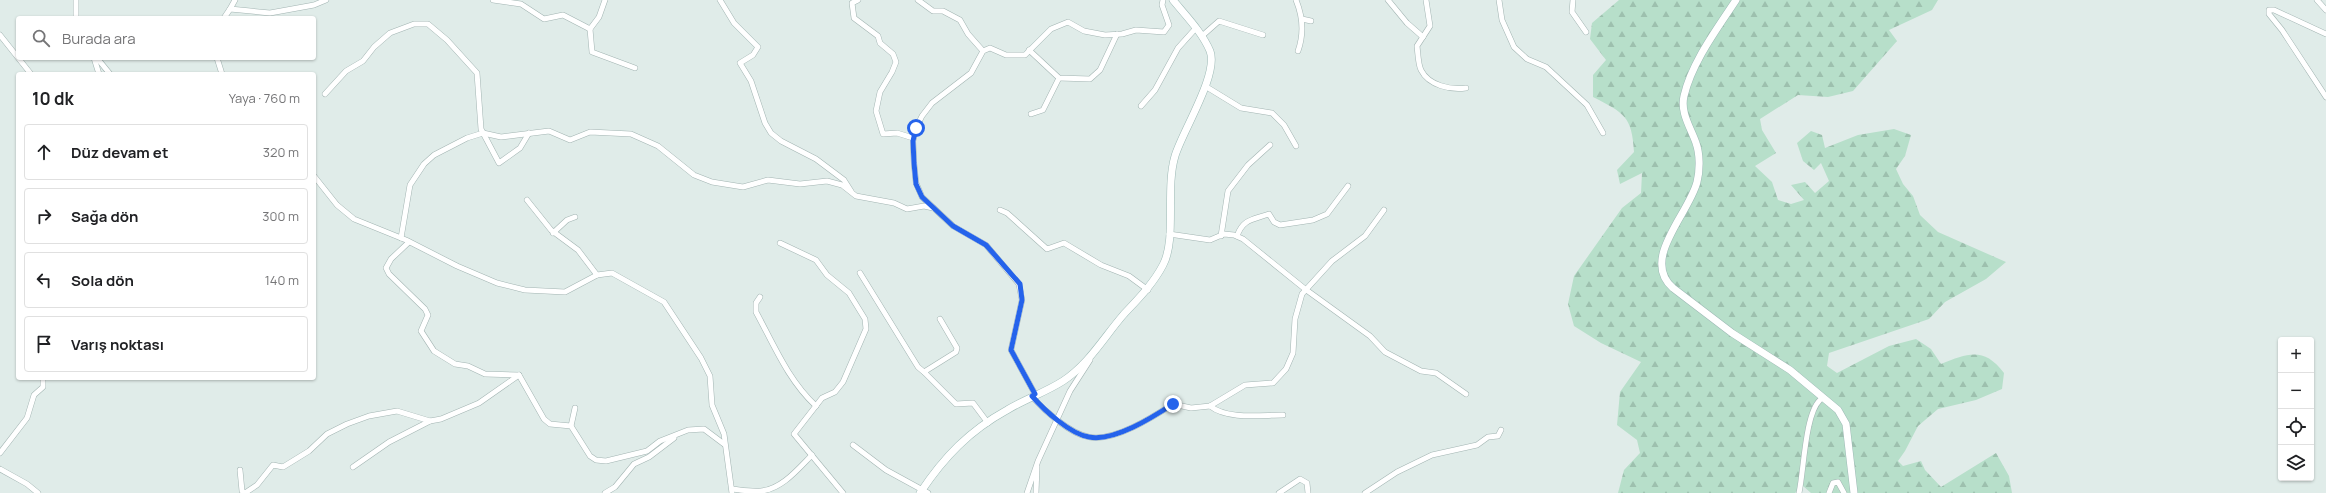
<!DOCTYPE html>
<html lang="tr">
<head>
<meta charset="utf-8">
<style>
  :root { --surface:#fff; --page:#f6f6f6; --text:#202124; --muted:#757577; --line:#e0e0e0 }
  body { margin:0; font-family:Manrope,sans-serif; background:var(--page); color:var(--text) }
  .controls { position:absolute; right:12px; bottom:12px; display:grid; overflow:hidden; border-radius:4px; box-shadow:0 1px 3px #0004 }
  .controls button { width:36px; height:36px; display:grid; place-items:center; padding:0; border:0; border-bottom:1px solid var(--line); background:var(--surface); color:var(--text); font:20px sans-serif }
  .stop { position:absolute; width:12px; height:12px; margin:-9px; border:3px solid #2563eb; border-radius:50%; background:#fff }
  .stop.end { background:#2563eb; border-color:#fff; box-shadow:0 1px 4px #0008 }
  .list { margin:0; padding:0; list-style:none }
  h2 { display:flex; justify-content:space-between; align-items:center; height:52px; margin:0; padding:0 16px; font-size:17px }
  h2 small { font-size:13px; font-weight:400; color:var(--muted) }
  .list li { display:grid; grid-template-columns:26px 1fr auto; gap:12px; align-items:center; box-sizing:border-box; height:56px; margin:0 8px 8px; padding:0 8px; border:1px solid var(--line); border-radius:4px }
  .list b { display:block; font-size:15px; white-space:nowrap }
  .list em { font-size:13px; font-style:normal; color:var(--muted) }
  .icon { flex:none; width:22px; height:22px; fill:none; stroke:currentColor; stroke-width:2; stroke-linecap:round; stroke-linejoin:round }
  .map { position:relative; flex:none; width:2326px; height:493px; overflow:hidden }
  .search { position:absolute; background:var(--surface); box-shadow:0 1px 3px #0004; left:16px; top:16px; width:300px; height:44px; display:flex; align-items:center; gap:10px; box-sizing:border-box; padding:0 14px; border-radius:4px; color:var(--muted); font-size:15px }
  .panel { position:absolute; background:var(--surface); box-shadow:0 1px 3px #0004; left:16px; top:72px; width:300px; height:308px; border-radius:4px }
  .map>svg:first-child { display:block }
  .forest { fill:url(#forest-firs) }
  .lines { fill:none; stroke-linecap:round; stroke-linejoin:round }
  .street-casing { stroke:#a2b4b2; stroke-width:6 }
  .secondary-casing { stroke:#9db9b5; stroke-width:8 }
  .street { stroke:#fff; stroke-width:5 }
  .secondary { stroke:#fff; stroke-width:7 }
  .route { stroke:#2563eb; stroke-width:5 }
</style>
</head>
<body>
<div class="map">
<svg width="2326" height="493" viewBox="0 0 2326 493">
  <defs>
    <pattern id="forest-firs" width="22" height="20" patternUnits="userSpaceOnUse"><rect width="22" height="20" fill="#b7dfca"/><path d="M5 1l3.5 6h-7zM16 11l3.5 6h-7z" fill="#9dc0ae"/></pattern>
  </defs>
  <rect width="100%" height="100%" fill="#e0ece9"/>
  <path class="forest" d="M1619,0H1938L1932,10L1889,30L1897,41L1853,91L1828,97L1798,95L1760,119L1762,130L1776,153L1755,166L1772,182L1778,200L1791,204L1804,200L1791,185L1805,182L1815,193L1829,181L1821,163L1814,170L1803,161L1797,143L1811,131L1822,135L1825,148L1858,135L1894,129L1911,135L1905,156L1896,169L1903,184L1913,196L1920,215L1938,232L2006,262L1986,279L1945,302L1929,319L1829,353L1827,366L1837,373L1889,346L1916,339L1931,349L1941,364C1969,353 1984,347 2004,373L2002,389L1976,400L1938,409L1918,426L1905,451L1898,461L1903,466L1921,461L1925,470L1941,487L1996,453L2009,476L2012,493H1811L1803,486L1795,493H1618L1624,470L1640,453L1637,440L1617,425L1620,392L1641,362L1601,343L1574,326L1568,304L1574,276L1622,208L1641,193L1642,173L1620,184L1617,170L1634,152C1632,116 1624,113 1593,97V75L1606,60L1590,39L1592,23Z"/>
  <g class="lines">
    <defs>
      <g id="street">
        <path d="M76,0V18"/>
        <path d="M493,0L521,4L544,19L563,15L590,29"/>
        <path d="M605,0L599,17L590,29L592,52L635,68"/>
        <path d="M720,0L734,23L758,47L753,55L740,63L751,81L765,123L771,133L781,141L816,159L844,180L851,191"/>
        <path d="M858,0L852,3L854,18L878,36L880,43L893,54L896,62L892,72L880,92L876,111L883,134L897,133L913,138"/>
        <path d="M918,0L933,11H943L960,20L968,34L983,51"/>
        <path d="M1296,0C1303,17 1304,34 1298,51"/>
        <path d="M1388,0L1407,23L1423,37"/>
        <path d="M1426,0L1430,26L1417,46C1418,53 1418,64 1421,70C1429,86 1451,90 1466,88"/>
        <path d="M1499,0L1502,20L1514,47L1527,59L1546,67L1587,105L1603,133"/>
        <path d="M1573,0L1572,12L1586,32"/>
        <path d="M2317,0L2326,10"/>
        <path d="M230,9L235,0"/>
        <path d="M224,18L230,9L270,13L314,5L326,0"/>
        <path d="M1302,19L1311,21"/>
        <path d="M2326,34L2274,10H2269V14L2282,30L2326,97"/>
        <path d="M0,35L31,74"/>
        <path d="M1202,36L1219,21L1263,35"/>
        <path d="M1029,50L1059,78L1090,79L1100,70L1117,34"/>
        <path d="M94,58L99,74"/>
        <path d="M97,58L110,74"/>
        <path d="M217,58L222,74"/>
        <path d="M1205,86L1241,108L1272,113L1284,125L1296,146"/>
        <path d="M325,94L346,71L363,61L374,47L390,33L414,24H428L447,40L477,73L481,129L499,163L520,148L529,133"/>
        <path d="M1141,106L1155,90L1178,48L1196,28"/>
        <path d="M1031,114L1043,110L1059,78"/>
        <path d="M314,176L337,205L354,219L406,240L457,266L497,283L525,290L565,292L597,275L612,273L664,302L701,358L710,376L712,405L724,434L732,493"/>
        <path d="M527,200L551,230L578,250L597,275"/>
        <path d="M1000,210L1007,213L1047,249L1064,243L1101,265L1129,276L1148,290"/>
        <path d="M553,233L567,220L575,217"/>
        <path d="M1169,234L1210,240L1224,234L1234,235L1243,239L1305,289L1370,336L1385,352L1421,371L1436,373L1466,394"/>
        <path d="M1221,236L1228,191L1248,165L1270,145"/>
        <path d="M1237,236C1243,219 1252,220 1269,214L1274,222L1280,225L1313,220L1327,214L1348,186"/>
        <path d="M401,238L410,185L424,164L434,155L467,138L483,133L501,137L549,131L570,140L590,132L631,134L658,146L694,175L712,182L743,187L768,180L800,184L827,181L842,185L856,196L894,203L907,209L924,206L933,208"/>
        <path d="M409,242L391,259L386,268L389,274L425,309L428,315L421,331L434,351L455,364L468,366L485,374L519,375"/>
        <path d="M780,243L816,260L827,275L849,293L865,319L866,329L843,382L835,392L822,398L794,434L843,493"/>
        <path d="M860,273L918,367L924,372"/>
        <path d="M760,297L756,303V312C774,345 788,380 816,406"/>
        <path d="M940,319L957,348L956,352L924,372L956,404L973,403L988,423"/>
        <path d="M1035,394L1011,350L1022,300L1019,284L986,245L953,226L922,197L916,183L914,163L913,141L916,128L922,116L932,103L971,73L983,51L990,48L1006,55H1025L1051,29L1068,22L1084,31L1105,35L1122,34L1136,30L1164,32L1169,25L1162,5L1163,0"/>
        <path d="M1032,397C1044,410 1070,434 1089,437C1114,442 1153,417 1173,404L1191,408L1210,406L1245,385L1273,383L1286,369L1293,353L1295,319L1302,294L1332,261L1365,236L1384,210"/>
        <path d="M1210,406C1228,420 1261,415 1283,415"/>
        <path d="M571,426L575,408"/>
        <path d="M853,445L886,470L928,493"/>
        <path d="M0,453L27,418L34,395L43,387V378"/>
        <path d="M353,467L389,442L430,421"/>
        <path d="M0,469L27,484L38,493"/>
        <path d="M240,470L242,491L245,493L257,485L273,465L283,467L309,451L327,434L347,424L369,416L397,411L430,421L441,419L479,403L519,375L544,419L550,424L571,426L590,456L596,460L606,461L647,451L660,441L688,430L704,429L724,444"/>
        <path d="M732,489C741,490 752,492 761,491C782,489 798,469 812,455"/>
        <path d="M605,493L615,487L634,464L649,457L674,438"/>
        <path d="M1027,493L1038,461L1070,391L1090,360"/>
        <path d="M1036,493L1037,466"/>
        <path d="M1279,493L1300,479L1307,483L1308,493"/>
        <path d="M1365,493L1397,472L1432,455L1477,445L1488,437L1498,436L1501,430"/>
        <path d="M1799,493C1804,470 1805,414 1820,400"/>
        <path d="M1829,493L1833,483L1838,482L1844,493"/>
      </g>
      <g id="secondary">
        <path d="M1736,0C1717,29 1692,62 1684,96C1680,113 1691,128 1696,143C1700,154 1700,170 1697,182C1689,214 1640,259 1673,288L1732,333L1790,370L1838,410L1846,424L1854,493"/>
        <path d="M920,493C944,457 969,431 1007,410C1025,399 1046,392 1063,381C1089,364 1104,337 1124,314C1139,298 1153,284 1163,265C1177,239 1165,189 1175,156C1182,132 1219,74 1210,51C1202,32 1186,16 1173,0"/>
      </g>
    </defs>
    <use href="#street" class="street-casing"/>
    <use href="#secondary" class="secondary-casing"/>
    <use href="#street" class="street"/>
    <use href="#secondary" class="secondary"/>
  </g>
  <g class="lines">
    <path class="route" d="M916,128L913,141L914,163L916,184L922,197L953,226L986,245L1020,284L1022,300L1011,350L1035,394L1032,396C1044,410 1070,434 1089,437C1114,442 1153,417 1173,404"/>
  </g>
</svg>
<div class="controls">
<button>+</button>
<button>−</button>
<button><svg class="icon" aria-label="locate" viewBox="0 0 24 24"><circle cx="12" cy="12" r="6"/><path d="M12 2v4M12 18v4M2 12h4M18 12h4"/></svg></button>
<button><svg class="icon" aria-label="layers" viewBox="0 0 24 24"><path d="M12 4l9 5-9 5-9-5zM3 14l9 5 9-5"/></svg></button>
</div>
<div class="stop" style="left:916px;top:128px"></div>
<div class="stop end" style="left:1173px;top:404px"></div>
<div class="search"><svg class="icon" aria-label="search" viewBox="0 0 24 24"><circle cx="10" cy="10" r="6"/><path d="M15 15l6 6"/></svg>Burada ara</div>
<section class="panel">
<h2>10 dk<small>Yaya · 760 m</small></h2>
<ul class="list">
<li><svg class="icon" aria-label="ahead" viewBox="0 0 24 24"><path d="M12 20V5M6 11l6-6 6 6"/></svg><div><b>Düz devam et</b></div><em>320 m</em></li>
<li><svg class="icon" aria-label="right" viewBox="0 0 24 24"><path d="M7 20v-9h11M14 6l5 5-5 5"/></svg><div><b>Sağa dön</b></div><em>300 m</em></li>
<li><svg class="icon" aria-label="left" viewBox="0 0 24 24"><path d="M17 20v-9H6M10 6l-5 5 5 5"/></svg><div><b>Sola dön</b></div><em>140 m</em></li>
<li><svg class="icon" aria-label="arrive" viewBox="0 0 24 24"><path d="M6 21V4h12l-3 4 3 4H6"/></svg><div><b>Varış noktası</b></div></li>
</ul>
</section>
</div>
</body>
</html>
